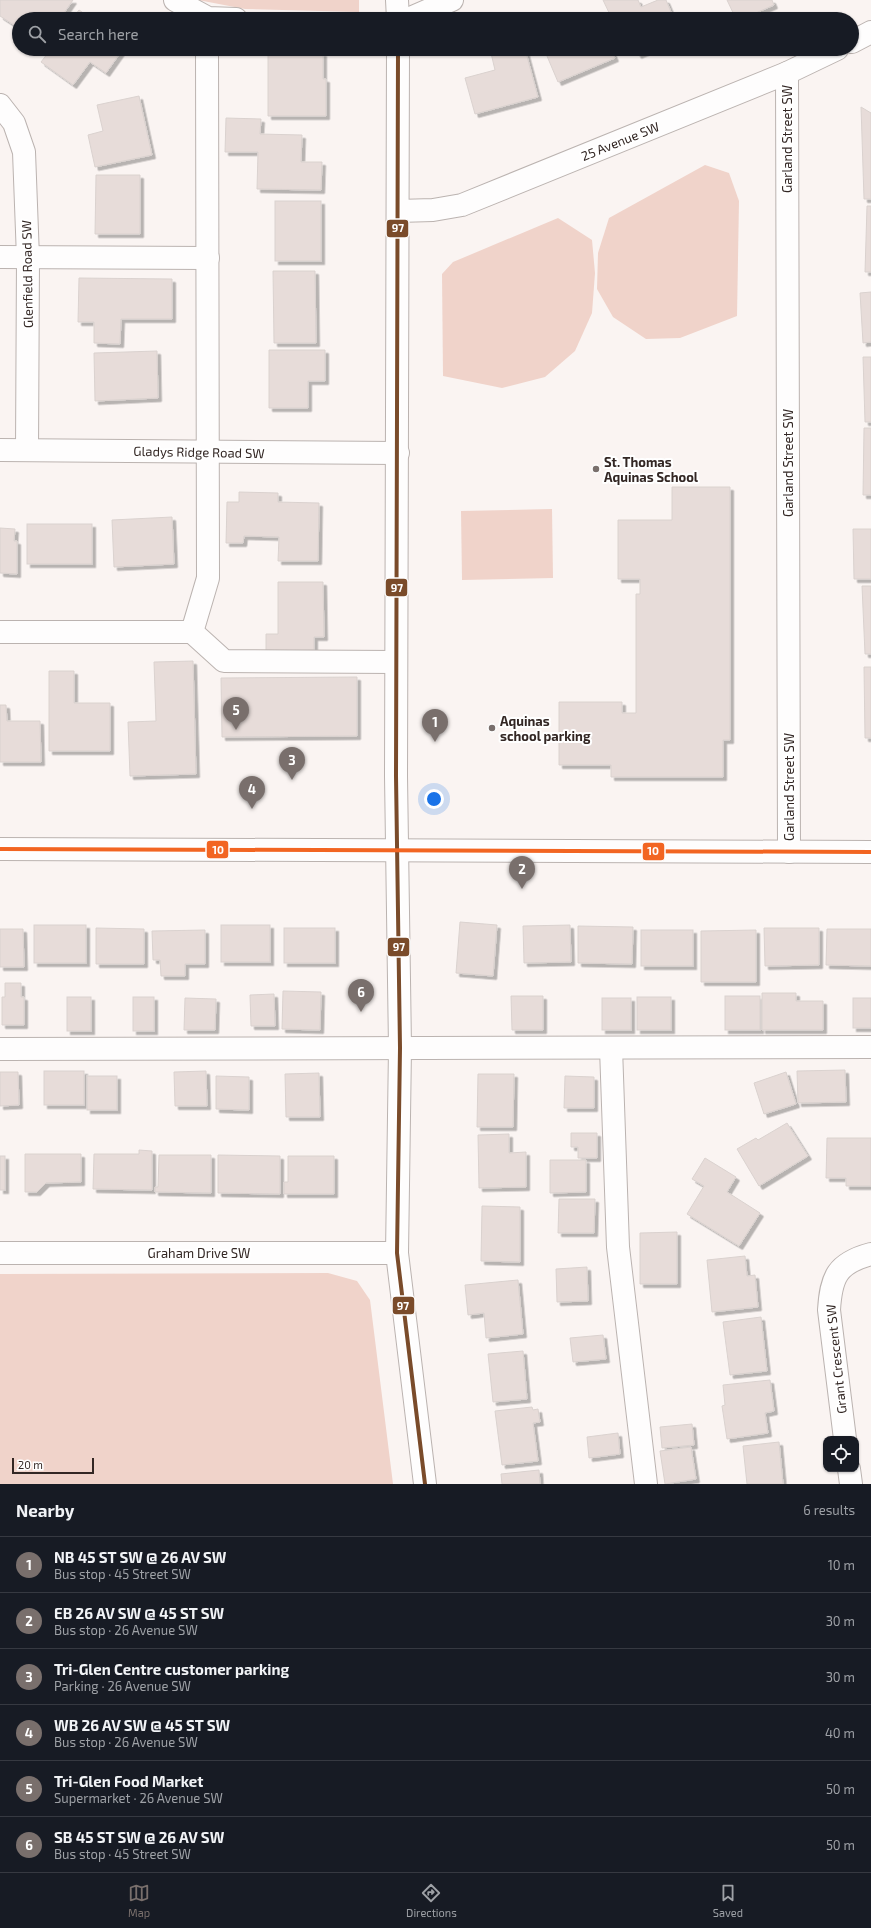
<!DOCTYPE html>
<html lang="en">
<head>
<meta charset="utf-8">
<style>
  :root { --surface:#171b24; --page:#242831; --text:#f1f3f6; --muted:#9ea1a6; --line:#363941; --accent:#796f6c }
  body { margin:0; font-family:"Exo 2",sans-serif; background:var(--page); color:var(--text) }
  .controls { position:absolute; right:12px; bottom:12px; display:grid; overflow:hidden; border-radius:8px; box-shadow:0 1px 3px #0004 }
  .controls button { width:36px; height:36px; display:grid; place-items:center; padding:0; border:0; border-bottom:1px solid var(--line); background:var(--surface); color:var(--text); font:20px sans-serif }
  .scale { position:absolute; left:12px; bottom:10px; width:82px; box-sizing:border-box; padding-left:4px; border:2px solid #332724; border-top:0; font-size:11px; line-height:14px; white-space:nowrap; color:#332724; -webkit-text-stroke:3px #fff; paint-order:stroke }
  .you { position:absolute; left:434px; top:799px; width:14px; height:14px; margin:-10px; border:3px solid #fff; border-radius:50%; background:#1a73e8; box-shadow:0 0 0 6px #1a73e833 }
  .badge { display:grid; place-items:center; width:26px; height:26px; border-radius:50%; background:var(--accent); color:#fff; font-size:13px; font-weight:700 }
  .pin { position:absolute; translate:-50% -33px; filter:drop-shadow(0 1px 2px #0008) }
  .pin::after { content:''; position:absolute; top:21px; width:14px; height:12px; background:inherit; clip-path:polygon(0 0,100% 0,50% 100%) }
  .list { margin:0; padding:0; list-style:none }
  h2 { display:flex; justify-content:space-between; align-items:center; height:52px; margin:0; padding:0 16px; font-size:17px }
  h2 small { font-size:13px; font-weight:400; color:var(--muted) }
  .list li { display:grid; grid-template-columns:26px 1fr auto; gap:12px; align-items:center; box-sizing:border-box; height:56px; padding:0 16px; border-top:1px solid var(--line) }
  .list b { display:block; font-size:15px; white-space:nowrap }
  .list p { margin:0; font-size:13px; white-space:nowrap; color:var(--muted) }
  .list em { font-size:13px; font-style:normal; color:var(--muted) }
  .icon { flex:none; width:22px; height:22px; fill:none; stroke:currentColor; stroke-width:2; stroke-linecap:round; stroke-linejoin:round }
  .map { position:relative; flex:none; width:871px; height:1484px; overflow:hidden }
  .search { position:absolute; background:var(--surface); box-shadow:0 1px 3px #0004; left:12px; right:12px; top:12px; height:44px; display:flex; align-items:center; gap:10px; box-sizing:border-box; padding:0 14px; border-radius:22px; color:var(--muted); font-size:15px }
  .sheet { height:388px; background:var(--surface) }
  nav { display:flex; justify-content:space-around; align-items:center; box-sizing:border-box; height:56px; border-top:1px solid var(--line); background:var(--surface); font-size:11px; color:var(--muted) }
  nav a { display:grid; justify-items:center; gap:2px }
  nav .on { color:var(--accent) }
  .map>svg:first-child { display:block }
  .green { fill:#f0d3ca }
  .building { fill:#e7dcd9; stroke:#dad2cf; filter:url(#shadow) }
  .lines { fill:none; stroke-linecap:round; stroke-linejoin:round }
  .minor-casing { stroke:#bbb3b0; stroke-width:24 }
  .minor { stroke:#fefdfd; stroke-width:22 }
  .bus-1-casing { stroke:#fff; stroke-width:7 }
  .bus-2-casing { stroke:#fff; stroke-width:7 }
  .bus-1 { stroke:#7a4b2a; stroke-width:4 }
  .bus-2 { stroke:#f26522; stroke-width:4 }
  .poi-dot { fill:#796f6c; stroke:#fff; stroke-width:1.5 }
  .labels { text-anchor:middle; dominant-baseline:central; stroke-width:4; stroke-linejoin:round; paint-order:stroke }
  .street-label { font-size:13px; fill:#332724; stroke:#fff }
  .poi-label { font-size:13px; font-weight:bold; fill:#332724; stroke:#fff; text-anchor:start }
  .line-badge { stroke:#fff; stroke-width:1.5 }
  .badge-label { font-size:11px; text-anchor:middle; font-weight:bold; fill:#fff }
</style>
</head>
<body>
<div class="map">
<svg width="871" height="1484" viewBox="0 0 871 1484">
  <defs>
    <filter id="shadow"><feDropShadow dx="3.5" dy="3.5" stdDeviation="0" flood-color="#0004"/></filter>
  </defs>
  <rect width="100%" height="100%" fill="#faf4f2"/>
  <g class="green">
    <path d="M198,0H359V12L245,9Z"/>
    <path d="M705,165L729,173L739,201L737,316L680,338L646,339L613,317L597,289L598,253L609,218Z"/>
    <path d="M558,218L592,240L595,273L592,313L575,351L545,377L502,388L443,376L442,274L453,262Z"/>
    <path d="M552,509L553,578L462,580L461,511Z"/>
    <path d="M328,1273L357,1281L370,1300L393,1484H0V1274Z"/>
  </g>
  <g class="building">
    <path d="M0,0H73L60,19H19V37L13,33L17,27L0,16Z"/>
    <path d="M603,0H638L641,7L658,0H666L674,19H612Z"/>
    <path d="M727,0H772L774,5L742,19H736Z"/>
    <path d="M79,10L92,19H72Z"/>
    <path d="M51,49H123L106,73L90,62L73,85L41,62Z"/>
    <path d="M490,49H525L538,97L475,114L465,78L495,70Z"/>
    <path d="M544,49H611L615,58L558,82Z"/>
    <path d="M635,49H652L638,55Z"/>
    <path d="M268,53H323V79H326V116H268Z"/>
    <path d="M139,96L152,155L95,167L88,135L103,131L97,105Z"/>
    <path d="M861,107L871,113V199H864Z"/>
    <path d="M226,118L261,119L260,134L302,135L301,162H322L321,190L257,189L258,152H225Z"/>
    <path d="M96,175H140V234H95Z"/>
    <rect x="275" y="201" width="46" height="60"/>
    <path d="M867,206H871V272H865Z"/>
    <path d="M273,271H315L316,343H274Z"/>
    <path d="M79,278L172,279V319H121L120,344L94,343V322H78Z"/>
    <path d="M871,292V342L863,343L860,293Z"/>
    <path d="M269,350H325V381H308V408H269Z"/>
    <path d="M157,351L158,398L95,401L94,353Z"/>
    <path d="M863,357H871V422H865Z"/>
    <path d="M864,428H871V495H863Z"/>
    <path d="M672,487H730V740H723V777H611V765H559V702H622V713H636V594H640V579H618V520H672Z"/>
    <path d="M239,492L278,493V502L319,503L318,561H278L279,537L244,536L243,543H226L227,502H239Z"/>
    <path d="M172,517L174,564L114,567L112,520Z"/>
    <rect x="27" y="524" width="65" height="40"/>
    <path d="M0,528L15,529L14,541H17V574L0,573Z"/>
    <path d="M853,529H871V579H854Z"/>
    <path d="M278,582H323L324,637H314V650L266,651V634H278Z"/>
    <path d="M862,586H871V654H865Z"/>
    <path d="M193,661L196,774L130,776L128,722L156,721L154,662Z"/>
    <path d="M864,667H871V738H865Z"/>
    <path d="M49,671H74V703H110V751H49Z"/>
    <path d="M357,677V736L222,737L221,678Z"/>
    <path d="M0,705H6L7,721H40L41,762H0Z"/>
    <path d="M460,922L497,925L493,976L456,973Z"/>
    <rect x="34" y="925" width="52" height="38"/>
    <rect x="221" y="925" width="49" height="37"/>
    <path d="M570,925L571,962L524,963L523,926Z"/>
    <path d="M578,926L633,927L632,964L578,963Z"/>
    <path d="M96,928L144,929V964H96Z"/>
    <rect x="284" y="928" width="51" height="35"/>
    <path d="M764,928H819V965L765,966Z"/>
    <path d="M0,929H23L24,967H0Z"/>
    <path d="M827,929H871V966L826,965Z"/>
    <path d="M205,930V964H185V976H161L160,960H153L152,931Z"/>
    <rect x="641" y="930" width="52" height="36"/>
    <path d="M756,930V982H701V931Z"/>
    <path d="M5,983H21V997H24V1025H2V997H5Z"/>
    <path d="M283,991L321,992L320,1030L282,1029Z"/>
    <path d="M762,993H796V1001H823V1030H762Z"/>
    <path d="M274,994L275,1026H251L250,995Z"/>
    <path d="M511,996H543V1030H512Z"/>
    <rect x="725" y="996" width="35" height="34"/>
    <rect x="67" y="997" width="24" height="34"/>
    <rect x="133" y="997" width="21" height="34"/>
    <rect x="637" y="997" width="34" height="33"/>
    <path d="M185,998L216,999L215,1030H184Z"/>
    <rect x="602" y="998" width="29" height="32"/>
    <rect x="853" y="998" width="18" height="30"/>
    <path d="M845,1070L846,1102L798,1103L797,1071Z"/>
    <rect x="44" y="1071" width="40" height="34"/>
    <path d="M206,1071L207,1106H175L174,1072Z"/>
    <path d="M0,1072H18L19,1105L0,1106Z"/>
    <path d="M786,1072L796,1104L764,1114L754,1083Z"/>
    <path d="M319,1073L320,1117H286L285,1074Z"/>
    <path d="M478,1074H514L513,1127H477Z"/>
    <rect x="87" y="1076" width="30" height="34"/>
    <path d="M216,1076L249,1077V1110L216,1109Z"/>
    <path d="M565,1076L594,1077V1108H564Z"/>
    <path d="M787,1123L808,1156L759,1186L737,1149L756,1138L758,1140Z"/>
    <path d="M571,1133H597V1158H578V1147H571Z"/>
    <path d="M509,1134V1153L526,1152V1187L479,1188L478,1135Z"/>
    <path d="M827,1138H871V1186H846V1178H826Z"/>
    <path d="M139,1150L152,1151V1190L93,1189L94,1154H139Z"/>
    <path d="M25,1154H81V1182L46,1183L37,1192H25Z"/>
    <path d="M159,1155H211V1193L155,1192V1187H158Z"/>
    <path d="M218,1155L280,1156V1194L218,1193Z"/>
    <rect x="0" y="1156" width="5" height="34"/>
    <path d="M288,1156H334V1194H284V1182H288Z"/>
    <path d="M705,1158L736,1177L727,1192L760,1213L739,1246L687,1214L704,1186L692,1179Z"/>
    <path d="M550,1160H586V1192L550,1193Z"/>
    <path d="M559,1199H595L594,1233H558Z"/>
    <path d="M482,1206L520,1207V1262L481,1261Z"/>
    <path d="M677,1232V1284H640V1233Z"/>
    <path d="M745,1256L747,1276L755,1275L758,1307L712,1312L707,1260Z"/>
    <path d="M587,1267L588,1301L557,1302L556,1269Z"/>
    <path d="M518,1280L523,1334L486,1338L484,1313L468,1315L465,1285Z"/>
    <path d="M761,1317L767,1371L730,1375L723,1322Z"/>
    <path d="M603,1335L606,1359L573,1362L570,1338Z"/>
    <path d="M523,1351L527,1399L493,1402L488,1354Z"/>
    <path d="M770,1380L774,1411L765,1413L768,1433L727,1439L722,1406L725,1405L723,1385Z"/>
    <path d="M532,1407L533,1410L538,1409L540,1422L533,1423L538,1461L502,1465L495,1411Z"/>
    <path d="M692,1424L694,1445L662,1448L660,1427Z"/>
    <path d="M618,1433L620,1454L589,1458L587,1437Z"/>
    <path d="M779,1442L783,1484H747L743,1446Z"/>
    <path d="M691,1447L696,1479L665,1484L660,1451Z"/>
    <path d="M539,1470L540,1484H502L501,1474Z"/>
  </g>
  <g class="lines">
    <defs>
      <g id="minor">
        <path d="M175,0L208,18L236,19"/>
        <path d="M397,0L398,19"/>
        <path d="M408,19L452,0"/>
        <path d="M852,42L871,32"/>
        <path d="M207,49L208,578L192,632L224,661L396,662"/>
        <path d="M398,49L396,776L400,1048L397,1253L425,1484"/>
        <path d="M787,73L789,852"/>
        <path d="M0,105L14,123L24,152L28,258L27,450"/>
        <path d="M398,211L433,210L462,205L787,73L837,49"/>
        <path d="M0,257L208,258"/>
        <path d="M0,450L398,453"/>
        <path d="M0,632H192"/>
        <path d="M0,849L871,852"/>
        <path d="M611,1048L618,1247L646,1484"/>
        <path d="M0,1049L871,1047"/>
        <path d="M0,1253H397"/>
        <path d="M845,1439L829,1310C831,1277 837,1263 871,1254"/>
        <path d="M849,1469L851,1484"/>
      </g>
    </defs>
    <use href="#minor" class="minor-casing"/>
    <use href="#minor" class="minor"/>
    <defs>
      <path id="bus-1" d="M398,49L396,776L400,1048L397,1253L425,1484"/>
      <path id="bus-2" d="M0,849L871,852"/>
    </defs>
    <use href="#bus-1" class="bus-1-casing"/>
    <use href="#bus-2" class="bus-2-casing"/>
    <use href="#bus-1" class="bus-1"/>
    <use href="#bus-2" class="bus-2"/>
  </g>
  <g class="poi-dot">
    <circle cx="596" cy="469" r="4"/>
    <circle cx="492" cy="728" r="4"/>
  </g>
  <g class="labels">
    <g class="street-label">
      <text transform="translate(787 139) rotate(-90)">Garland Street SW</text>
      <text transform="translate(620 141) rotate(-22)">25 Avenue SW</text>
      <text transform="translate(27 274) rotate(-91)">Glenfield Road SW</text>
      <text transform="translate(199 452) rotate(1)">Gladys Ridge Road SW</text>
      <text transform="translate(788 463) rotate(-90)">Garland Street SW</text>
      <text transform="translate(789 787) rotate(-90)">Garland Street SW</text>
      <text x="199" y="1253">Graham Drive SW</text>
      <text transform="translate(836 1359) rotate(-96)">Grant Crescent SW</text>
    </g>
    <g class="poi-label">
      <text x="604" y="462">St. Thomas<tspan x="604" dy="15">Aquinas School</tspan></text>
      <text x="500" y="721">Aquinas<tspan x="500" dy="15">school parking</tspan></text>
    </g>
  </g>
  <g class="line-badge">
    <rect x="386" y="219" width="23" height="19" rx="4" fill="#7a4b2a"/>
    <rect x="385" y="578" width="23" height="19" rx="4" fill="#7a4b2a"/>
    <rect x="206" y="840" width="23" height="19" rx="4" fill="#f26522"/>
    <rect x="642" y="842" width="23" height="19" rx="4" fill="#f26522"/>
    <rect x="387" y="937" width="23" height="20" rx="4" fill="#7a4b2a"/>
    <rect x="392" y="1296" width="23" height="19" rx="4" fill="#7a4b2a"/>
  </g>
  <g class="badge-label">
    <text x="398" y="232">97</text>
    <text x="397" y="592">97</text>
    <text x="218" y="854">10</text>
    <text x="653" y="855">10</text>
    <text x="399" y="951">97</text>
    <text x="403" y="1310">97</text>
  </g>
</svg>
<div class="controls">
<button><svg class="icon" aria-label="locate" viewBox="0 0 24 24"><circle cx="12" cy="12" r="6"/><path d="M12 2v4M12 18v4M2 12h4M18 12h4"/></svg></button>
</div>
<div class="scale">20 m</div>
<div class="you"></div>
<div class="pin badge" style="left:435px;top:742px">1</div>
<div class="pin badge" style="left:522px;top:889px">2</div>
<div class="pin badge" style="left:292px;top:780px">3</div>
<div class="pin badge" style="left:252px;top:809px">4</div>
<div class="pin badge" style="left:236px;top:730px">5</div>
<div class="pin badge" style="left:361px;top:1012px">6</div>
<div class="search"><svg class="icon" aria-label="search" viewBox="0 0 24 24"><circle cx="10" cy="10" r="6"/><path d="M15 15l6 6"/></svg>Search here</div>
</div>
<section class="sheet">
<h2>Nearby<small>6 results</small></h2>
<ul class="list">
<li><span class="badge">1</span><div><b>NB 45 ST SW @ 26 AV SW</b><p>Bus stop · 45 Street SW</p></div><em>10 m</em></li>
<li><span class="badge">2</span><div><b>EB 26 AV SW @ 45 ST SW</b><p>Bus stop · 26 Avenue SW</p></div><em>30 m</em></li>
<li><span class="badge">3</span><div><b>Tri-Glen Centre customer parking</b><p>Parking · 26 Avenue SW</p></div><em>30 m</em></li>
<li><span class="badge">4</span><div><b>WB 26 AV SW @ 45 ST SW</b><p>Bus stop · 26 Avenue SW</p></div><em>40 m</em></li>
<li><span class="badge">5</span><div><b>Tri-Glen Food Market</b><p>Supermarket · 26 Avenue SW</p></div><em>50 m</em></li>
<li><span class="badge">6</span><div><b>SB 45 ST SW @ 26 AV SW</b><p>Bus stop · 45 Street SW</p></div><em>50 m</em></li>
</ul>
</section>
<nav>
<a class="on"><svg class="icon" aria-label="map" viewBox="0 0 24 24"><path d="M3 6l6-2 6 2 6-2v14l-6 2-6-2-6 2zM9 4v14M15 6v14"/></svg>Map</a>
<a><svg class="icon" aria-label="directions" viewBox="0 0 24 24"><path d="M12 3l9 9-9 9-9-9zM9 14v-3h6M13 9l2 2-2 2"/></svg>Directions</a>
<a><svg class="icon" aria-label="saved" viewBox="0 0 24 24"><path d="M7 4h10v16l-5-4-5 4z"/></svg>Saved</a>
</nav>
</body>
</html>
